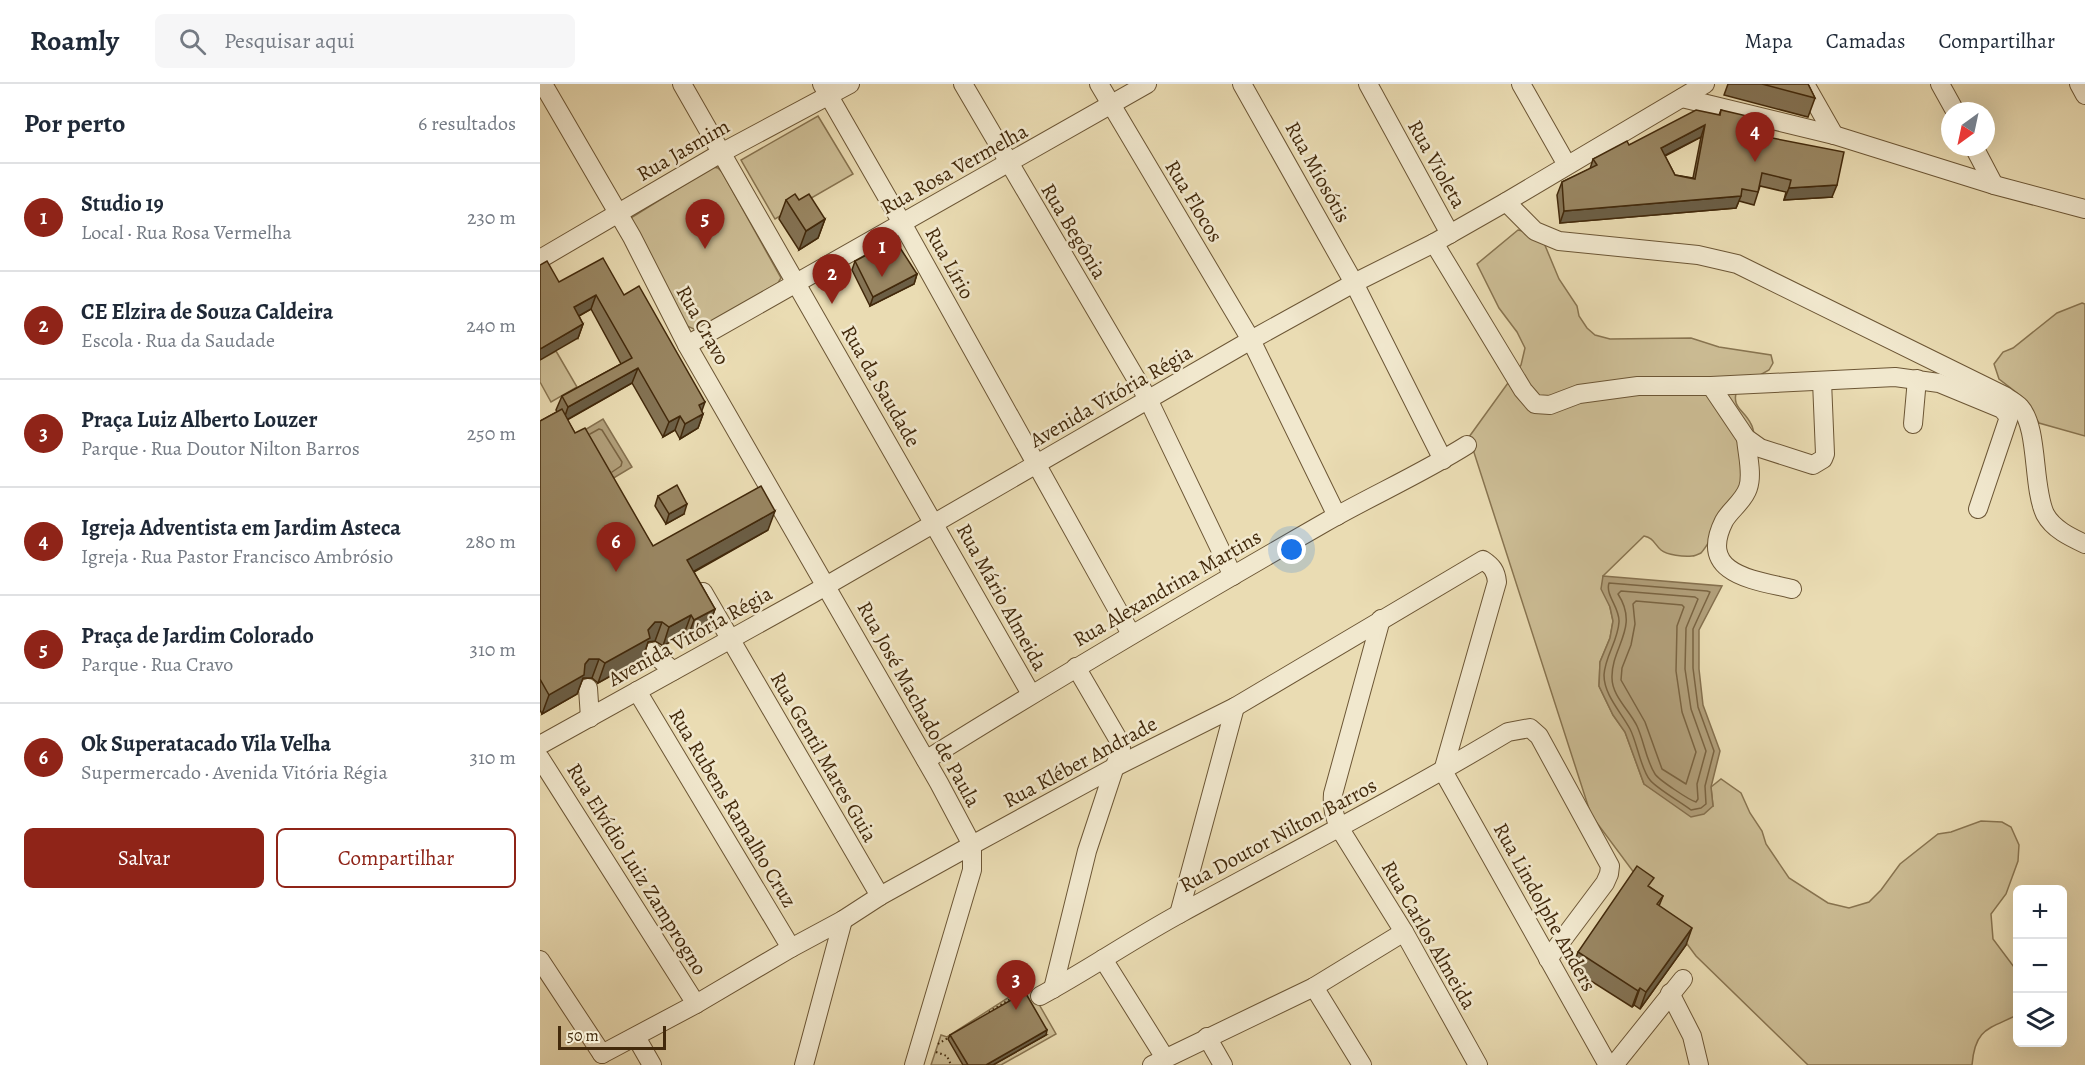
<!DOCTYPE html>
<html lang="pt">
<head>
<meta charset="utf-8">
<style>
  :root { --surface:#fff; --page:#f6f6f7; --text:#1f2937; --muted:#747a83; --line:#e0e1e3; --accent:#8f2418 }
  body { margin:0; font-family:Alegreya,serif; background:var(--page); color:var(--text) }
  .controls { position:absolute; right:18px; bottom:18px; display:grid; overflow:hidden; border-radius:9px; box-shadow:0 6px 24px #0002 }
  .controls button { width:54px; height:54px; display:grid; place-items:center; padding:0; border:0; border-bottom:2px solid var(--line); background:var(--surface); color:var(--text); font:30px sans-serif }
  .compass { position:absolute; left:1401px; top:18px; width:54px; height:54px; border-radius:50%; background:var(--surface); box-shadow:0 6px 24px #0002; rotate:213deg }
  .scale { position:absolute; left:18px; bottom:15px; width:108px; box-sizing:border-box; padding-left:6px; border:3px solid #42290b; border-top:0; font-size:16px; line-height:21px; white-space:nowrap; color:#42290b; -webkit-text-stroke:4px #f1e8ce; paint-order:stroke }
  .you { position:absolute; left:752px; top:466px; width:21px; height:21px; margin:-15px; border:4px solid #fff; border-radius:50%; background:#1a73e8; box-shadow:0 0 0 9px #1a73e833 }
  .badge { display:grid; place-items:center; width:39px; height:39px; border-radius:50%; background:var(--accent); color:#fff; font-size:20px; font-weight:700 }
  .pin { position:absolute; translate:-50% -50px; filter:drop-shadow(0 2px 3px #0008) }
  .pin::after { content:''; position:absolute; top:32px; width:21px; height:18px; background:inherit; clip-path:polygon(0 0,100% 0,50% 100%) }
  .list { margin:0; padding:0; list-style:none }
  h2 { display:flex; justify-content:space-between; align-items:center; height:78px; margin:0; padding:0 24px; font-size:26px }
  h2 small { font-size:20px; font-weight:400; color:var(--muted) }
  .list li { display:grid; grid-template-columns:39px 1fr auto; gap:18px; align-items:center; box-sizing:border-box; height:108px; padding:0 24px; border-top:2px solid var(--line) }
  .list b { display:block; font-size:22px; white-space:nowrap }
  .list p { margin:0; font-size:20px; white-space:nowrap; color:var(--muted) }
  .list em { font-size:20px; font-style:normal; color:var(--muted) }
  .actions { display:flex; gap:12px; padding:18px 24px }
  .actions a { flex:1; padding:14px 0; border:2px solid var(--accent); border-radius:9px; text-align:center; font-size:21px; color:var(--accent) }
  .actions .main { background:var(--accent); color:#fff }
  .icon { flex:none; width:33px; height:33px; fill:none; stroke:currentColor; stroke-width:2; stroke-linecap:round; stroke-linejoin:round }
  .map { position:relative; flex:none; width:1545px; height:981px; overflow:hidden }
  header { display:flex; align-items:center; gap:36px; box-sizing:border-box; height:84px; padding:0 30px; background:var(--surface); border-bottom:2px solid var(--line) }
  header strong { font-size:28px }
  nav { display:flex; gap:33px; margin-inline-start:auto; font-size:21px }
  .search { width:420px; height:54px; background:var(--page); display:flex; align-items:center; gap:15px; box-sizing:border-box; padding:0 21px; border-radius:9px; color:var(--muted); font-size:22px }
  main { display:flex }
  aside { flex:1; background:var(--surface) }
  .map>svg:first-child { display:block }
  .green { fill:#cdbe96; stroke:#887450; stroke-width:1.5 }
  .water { fill:#b19f7a; stroke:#85704e; stroke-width:1.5 }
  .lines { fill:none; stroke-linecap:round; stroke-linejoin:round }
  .shore { stroke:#7a6442; stroke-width:1.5 }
  .minor-casing { stroke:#6c5635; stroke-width:20 }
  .path { stroke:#42290b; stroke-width:2; stroke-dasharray:1.5 3; stroke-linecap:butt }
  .minor { stroke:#f1e8ce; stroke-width:18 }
  .wall { fill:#847354; stroke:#42290b; stroke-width:1.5; fill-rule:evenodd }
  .shaded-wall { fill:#6b5e45; stroke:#42290b; stroke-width:1.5 }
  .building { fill:#998662; stroke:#42290b; stroke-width:1.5; fill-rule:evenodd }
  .labels { text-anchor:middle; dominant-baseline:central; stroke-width:5; stroke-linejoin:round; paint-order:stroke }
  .street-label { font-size:21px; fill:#42290b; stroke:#f1e8ce }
</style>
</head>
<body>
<header>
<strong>Roamly</strong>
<div class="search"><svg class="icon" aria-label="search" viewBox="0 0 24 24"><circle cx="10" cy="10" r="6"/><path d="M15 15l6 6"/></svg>Pesquisar aqui</div>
<nav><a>Mapa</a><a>Camadas</a><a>Compartilhar</a></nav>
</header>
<main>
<aside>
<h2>Por perto<small>6 resultados</small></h2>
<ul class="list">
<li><span class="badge">1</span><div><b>Studio 19</b><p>Local · Rua Rosa Vermelha</p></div><em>230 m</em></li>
<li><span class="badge">2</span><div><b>CE Elzira de Souza Caldeira</b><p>Escola · Rua da Saudade</p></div><em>240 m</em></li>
<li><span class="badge">3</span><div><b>Praça Luiz Alberto Louzer</b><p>Parque · Rua Doutor Nilton Barros</p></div><em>250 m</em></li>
<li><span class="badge">4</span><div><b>Igreja Adventista em Jardim Asteca</b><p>Igreja · Rua Pastor Francisco Ambrósio</p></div><em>280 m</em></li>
<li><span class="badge">5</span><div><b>Praça de Jardim Colorado</b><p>Parque · Rua Cravo</p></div><em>310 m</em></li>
<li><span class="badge">6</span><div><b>Ok Superatacado Vila Velha</b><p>Supermercado · Avenida Vitória Régia</p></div><em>310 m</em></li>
</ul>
<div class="actions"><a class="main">Salvar</a><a>Compartilhar</a></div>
</aside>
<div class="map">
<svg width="1545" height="981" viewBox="0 0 1545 981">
  <rect width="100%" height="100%" fill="#eadcb3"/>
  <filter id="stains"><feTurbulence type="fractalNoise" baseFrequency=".00333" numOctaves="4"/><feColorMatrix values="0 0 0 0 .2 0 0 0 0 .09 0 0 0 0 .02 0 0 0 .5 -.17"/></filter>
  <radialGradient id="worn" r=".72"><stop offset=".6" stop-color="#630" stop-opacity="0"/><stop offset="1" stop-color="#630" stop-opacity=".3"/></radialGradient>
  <g class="green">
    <path d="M278,32L313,90L235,135L201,76Z"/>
    <path d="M173,83L178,84L182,88L241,194L238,199L156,246L147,242L89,135Z"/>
    <path d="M978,146L992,149L1004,159L1019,195L1037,222L1039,232L1047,244L1055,251L1070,255L1151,254L1179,263L1231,271L1233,279L1229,286L1197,304C1191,325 1203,324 1211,340C1214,345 1216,361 1216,367C1215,378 1169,461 1161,469C1159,470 1155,472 1152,472C1144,473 1127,471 1121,466C1114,460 1114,454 1104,452L1063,492L1073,537L1070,554L1060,578L1059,602L1073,631L1085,648L1104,700L1125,713L1173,722L1171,703L1181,695L1201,709L1210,729L1222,747L1226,760L1249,794L1288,819L1309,824L1329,818L1341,806L1360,780L1398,750L1411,748L1441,737L1462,738L1471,743L1479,761L1478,777L1466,810L1451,830L1453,855L1477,887V931C1449,945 1435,944 1432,981H1268L1156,872L1051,731L929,353L981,281L985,264L977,248L959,224L937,180Z"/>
    <path d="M1542,219L1545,220V352L1499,339L1481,312L1459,295L1454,280L1463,268L1473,264L1517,229Z"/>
    <path d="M16,267L37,303L11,318L0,298V276Z"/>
    <path d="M488,901L516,950L461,981H391L401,951L407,953Z"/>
  </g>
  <g class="water">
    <path d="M63,335L92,383L67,398L38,350Z"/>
    <path d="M1063,492L1182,502L1159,546V585L1163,621L1180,667L1171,703L1173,722L1164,730L1151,733L1104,700L1085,648L1073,631L1059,602L1060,578L1070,554L1073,537L1070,523L1061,505Z"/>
  </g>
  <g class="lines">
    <g class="shore">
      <path d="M50,350L59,345L62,346L82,378L81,382L72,388"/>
      <path d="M1069,499L1167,507L1170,508L1153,545V584L1158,623L1174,667L1165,702L1166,720L1161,724L1151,726C1142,719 1116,704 1110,696C1101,686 1097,658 1090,645C1081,628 1064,611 1064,591C1065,572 1078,557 1079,538C1080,524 1065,511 1069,499Z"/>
      <path d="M1081,507L1155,513L1158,515L1146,544L1145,585L1151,625L1166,667L1157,700L1158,715L1156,718C1149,716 1119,696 1115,690C1106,676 1104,657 1097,642C1090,627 1072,612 1072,594C1071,563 1100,544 1078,510Z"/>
      <path d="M1096,517L1142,521L1144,523L1137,542L1136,587L1142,628L1156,668L1146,700L1122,685L1105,638L1081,596L1082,584L1091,561L1095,540L1093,520Z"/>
    </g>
    <defs>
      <g id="minor">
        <path d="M3,0L92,153L147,261L399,699L432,761V786L374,981"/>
        <path d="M142,0L491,610"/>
        <path d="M282,0L362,139L591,550"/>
        <path d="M423,0L608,315L693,492"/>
        <path d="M559,0L711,256L797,432"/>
        <path d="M702,0L814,199L903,376"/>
        <path d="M828,0L910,150"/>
        <path d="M981,0L1027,81"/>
        <path d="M1265,0L1294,51"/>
        <path d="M1400,0L1415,27"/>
        <path d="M1539,0L1545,11"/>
        <path d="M1142,14L1294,51L1454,101L1545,125"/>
        <path d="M1434,63L1454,101"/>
        <path d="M966,118L995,147L1019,157L1158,171L1197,180L1465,312C1470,316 1476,319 1480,323C1499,344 1492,402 1505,430C1513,445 1530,453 1545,460"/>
        <path d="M894,159L983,306L995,320L1010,321L1039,310L1098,302H1171L1355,293L1399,299L1462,325L1469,333L1438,425"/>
        <path d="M0,175L181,69L310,0"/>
        <path d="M147,261L607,0"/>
        <path d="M1171,302L1206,354L1220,364L1273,381L1283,375L1285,370L1282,297"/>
        <path d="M1373,340L1377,295"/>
        <path d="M1206,354C1207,369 1213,390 1208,404C1204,417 1190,426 1184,437C1157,491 1215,496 1252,505"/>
        <path d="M163,508L340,812"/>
        <path d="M841,535L793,710C792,723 794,732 800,745L864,848L938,981"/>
        <path d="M112,568L133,587"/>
        <path d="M48,604L50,634"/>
        <path d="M97,607L251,864"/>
        <path d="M0,661L272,510L711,256L814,199L894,159L966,118L1165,0"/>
        <path d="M0,674L156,920"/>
        <path d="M386,676C517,594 650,516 784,439C831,412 881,390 927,361"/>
        <path d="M903,687L1068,981"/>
        <path d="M639,830L695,623"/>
        <path d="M563,875L625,974"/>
        <path d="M0,876L62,970"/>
        <path d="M774,903L822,981"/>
        <path d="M513,905L547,767L581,664L578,655L536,583"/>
        <path d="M1130,909L1152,952L1159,981"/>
        <path d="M500,912C548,886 593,855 641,829C751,769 861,712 968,648L990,644L999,652L1070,782L1069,790L1065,799L1008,875"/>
        <path d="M96,953L112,981"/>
        <path d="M667,953L683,981"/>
        <path d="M62,970L156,920L251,864L303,836L340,812L432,761L575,683L695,623L943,476C952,482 956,487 957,498L903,687"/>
        <path d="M264,981L303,836"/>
        <path d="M612,981L774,903L864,848"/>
        <path d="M1074,981L1143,895"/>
      </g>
    </defs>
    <use href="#minor" class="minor-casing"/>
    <g class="path">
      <path d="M72,591L77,602"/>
      <path d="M449,928L485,906"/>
      <path d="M398,960L411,952"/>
      <path d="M396,968L407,972L411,981"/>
    </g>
    <use href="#minor" class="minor"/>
  </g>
  <g class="wall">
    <path d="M1188,0H1268L1275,14L1268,33L1184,11Z"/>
    <path d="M1181,26L1225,43L1227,53L1292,113L1244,116L1246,108L1220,102L1214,121L1199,117L1196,124L1020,139L1017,111L1022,98L1050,85L1053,75L1089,61L1179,31ZM1161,53L1153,94L1135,91L1125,72Z"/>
    <path d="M246,116H259L285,135L278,154L259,166L239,135Z"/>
    <path d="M315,177L377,190L374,200L330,222L312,186Z"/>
    <path d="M19,198L84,211L163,330L158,344L140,355L135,346L123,353L92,299L27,336L35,349L113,462L228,446L154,488L175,525L168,544L147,555L144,550L123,562L115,557L108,558L103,574L58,599L52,594H43L37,610L2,630L0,626V337L17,328L16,326L22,312L81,280L51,225L39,232L43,240L38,254Z"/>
    <path d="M118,412L144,430L126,440L115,422Z"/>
    <path d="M1110,803L1123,812L1119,822L1146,861L1100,925L1094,921L1092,923L1032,885L1038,868Z"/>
    <path d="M410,951H506L453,981H423L408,955Z"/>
  </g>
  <g class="shaded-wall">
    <path d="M1165,41L1161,53L1116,76L1121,64Z"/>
    <path d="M1297,101L1292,113L1244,116L1249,104Z"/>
    <path d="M1201,112L1196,124L1020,139L1024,127Z"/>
    <path d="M285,135L278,154L259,166L266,147Z"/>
    <path d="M377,190L374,200L330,222L333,213Z"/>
    <path d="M56,211L51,225L28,238L34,223Z"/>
    <path d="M43,240L38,254L0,276V265Z"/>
    <path d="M98,284L92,299L23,338L28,323Z"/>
    <path d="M165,318L160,332L163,330L158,344L140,355L145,340L159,321Z"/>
    <path d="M140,332L135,346L123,353L129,338Z"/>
    <path d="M147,420L144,430L126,440L129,430Z"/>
    <path d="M235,427L228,446L140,495L147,476Z"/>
    <path d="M175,525L168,544L147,555L154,536Z"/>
    <path d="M151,531L144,550L123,562L129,543Z"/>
    <path d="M115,538H122L115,557L108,558L103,574L58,599L65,579L108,546Z"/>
    <path d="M49,575H59L52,594H43L37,610L2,630L9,611L45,580Z"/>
    <path d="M1152,844L1146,861L1100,925L1106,908Z"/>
    <path d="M1100,904L1094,921L1092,923L1098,907Z"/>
    <path d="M507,946L506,951L453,981H446Z"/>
  </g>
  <g class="building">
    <path d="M1222,0H1268L1275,14Z"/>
    <path d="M1156,26L1180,31L1181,26L1207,32L1206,36L1225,41V43L1229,44L1227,53L1304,68L1297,101L1249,104L1251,96L1222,89L1218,108L1202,105L1201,112L1024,127L1022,98L1057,81L1053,75L1087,57L1089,61ZM1165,41L1155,95L1135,91L1121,64Z"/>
    <path d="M255,110L259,116L269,110L285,135L266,147L246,116Z"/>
    <path d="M355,156L377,190L333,213L315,177Z"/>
    <path d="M63,174L84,211L99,202L165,318L159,321L163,330L145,340L140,332L129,338L98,284L28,323L22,312L92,274L56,211L34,223L43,240L0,265V181L7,177L19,198Z"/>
    <path d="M22,325L35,349L45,344L113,462L221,402L235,427L147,476L175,525L154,536L151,531L129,543L122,538H115L108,546L110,554L65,579L59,575H49L45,580L44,591L9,611L0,595V337Z"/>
    <path d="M137,401L147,420L129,430L118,412Z"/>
    <path d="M1097,782L1114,794L1108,802L1123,812L1117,820L1152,844L1106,908L1100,904L1098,907L1038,868Z"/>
    <path d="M485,908L507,946L446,981H428L410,951Z"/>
  </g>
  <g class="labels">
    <g class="street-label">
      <text transform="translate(143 66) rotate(-30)">Rua Jasmim</text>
      <text transform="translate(897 80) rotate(61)">Rua Violeta</text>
      <text transform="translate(414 85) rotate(-29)">Rua Rosa Vermelha</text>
      <text transform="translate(778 88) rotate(61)">Rua Miosótis</text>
      <text transform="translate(654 117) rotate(59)">Rua Flocos</text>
      <text transform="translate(534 147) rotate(59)">Rua Begônia</text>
      <text transform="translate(410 179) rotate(61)">Rua Lírio</text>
      <text transform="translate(163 241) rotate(61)">Rua Cravo</text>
      <text transform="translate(341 302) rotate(60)">Rua da Saudade</text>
      <text transform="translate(571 312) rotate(-30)">Avenida Vitória Régia</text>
      <text transform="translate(627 504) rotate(-30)">Rua Alexandrina Martins</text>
      <text transform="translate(462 513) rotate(61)">Rua Mário Almeida</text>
      <text transform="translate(150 552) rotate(-29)">Avenida Vitória Régia</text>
      <text transform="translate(379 620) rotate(61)">Rua José Machado de Paula</text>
      <text transform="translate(284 673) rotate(60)">Rua Gentil Mares Guia</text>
      <text transform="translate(540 678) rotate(-28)">Rua Kléber Andrade</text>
      <text transform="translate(193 724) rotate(59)">Rua Rubens Ramalho Cruz</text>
      <text transform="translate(738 751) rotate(-28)">Rua Doutor Nilton Barros</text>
      <text transform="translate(97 785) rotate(58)">Rua Elvídio Luiz Zamprogno</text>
      <text transform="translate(1005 823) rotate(61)">Rua Lindolphe Anders</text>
      <text transform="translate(889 851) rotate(60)">Rua Carlos Almeida</text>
    </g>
  </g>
  <rect width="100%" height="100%" filter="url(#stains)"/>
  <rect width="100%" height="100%" fill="url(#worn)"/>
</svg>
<div class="controls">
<button>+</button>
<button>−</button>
<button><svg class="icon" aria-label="layers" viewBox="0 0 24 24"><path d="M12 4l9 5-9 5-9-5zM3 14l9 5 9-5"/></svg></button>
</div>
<svg class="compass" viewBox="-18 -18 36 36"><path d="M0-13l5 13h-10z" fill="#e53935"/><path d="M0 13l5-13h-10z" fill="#747a83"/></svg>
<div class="scale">50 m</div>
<div class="you"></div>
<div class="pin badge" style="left:342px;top:193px">1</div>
<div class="pin badge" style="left:292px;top:220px">2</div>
<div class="pin badge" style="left:476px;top:926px">3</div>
<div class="pin badge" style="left:1215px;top:78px">4</div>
<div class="pin badge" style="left:165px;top:165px">5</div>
<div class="pin badge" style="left:76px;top:488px">6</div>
</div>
</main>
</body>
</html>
